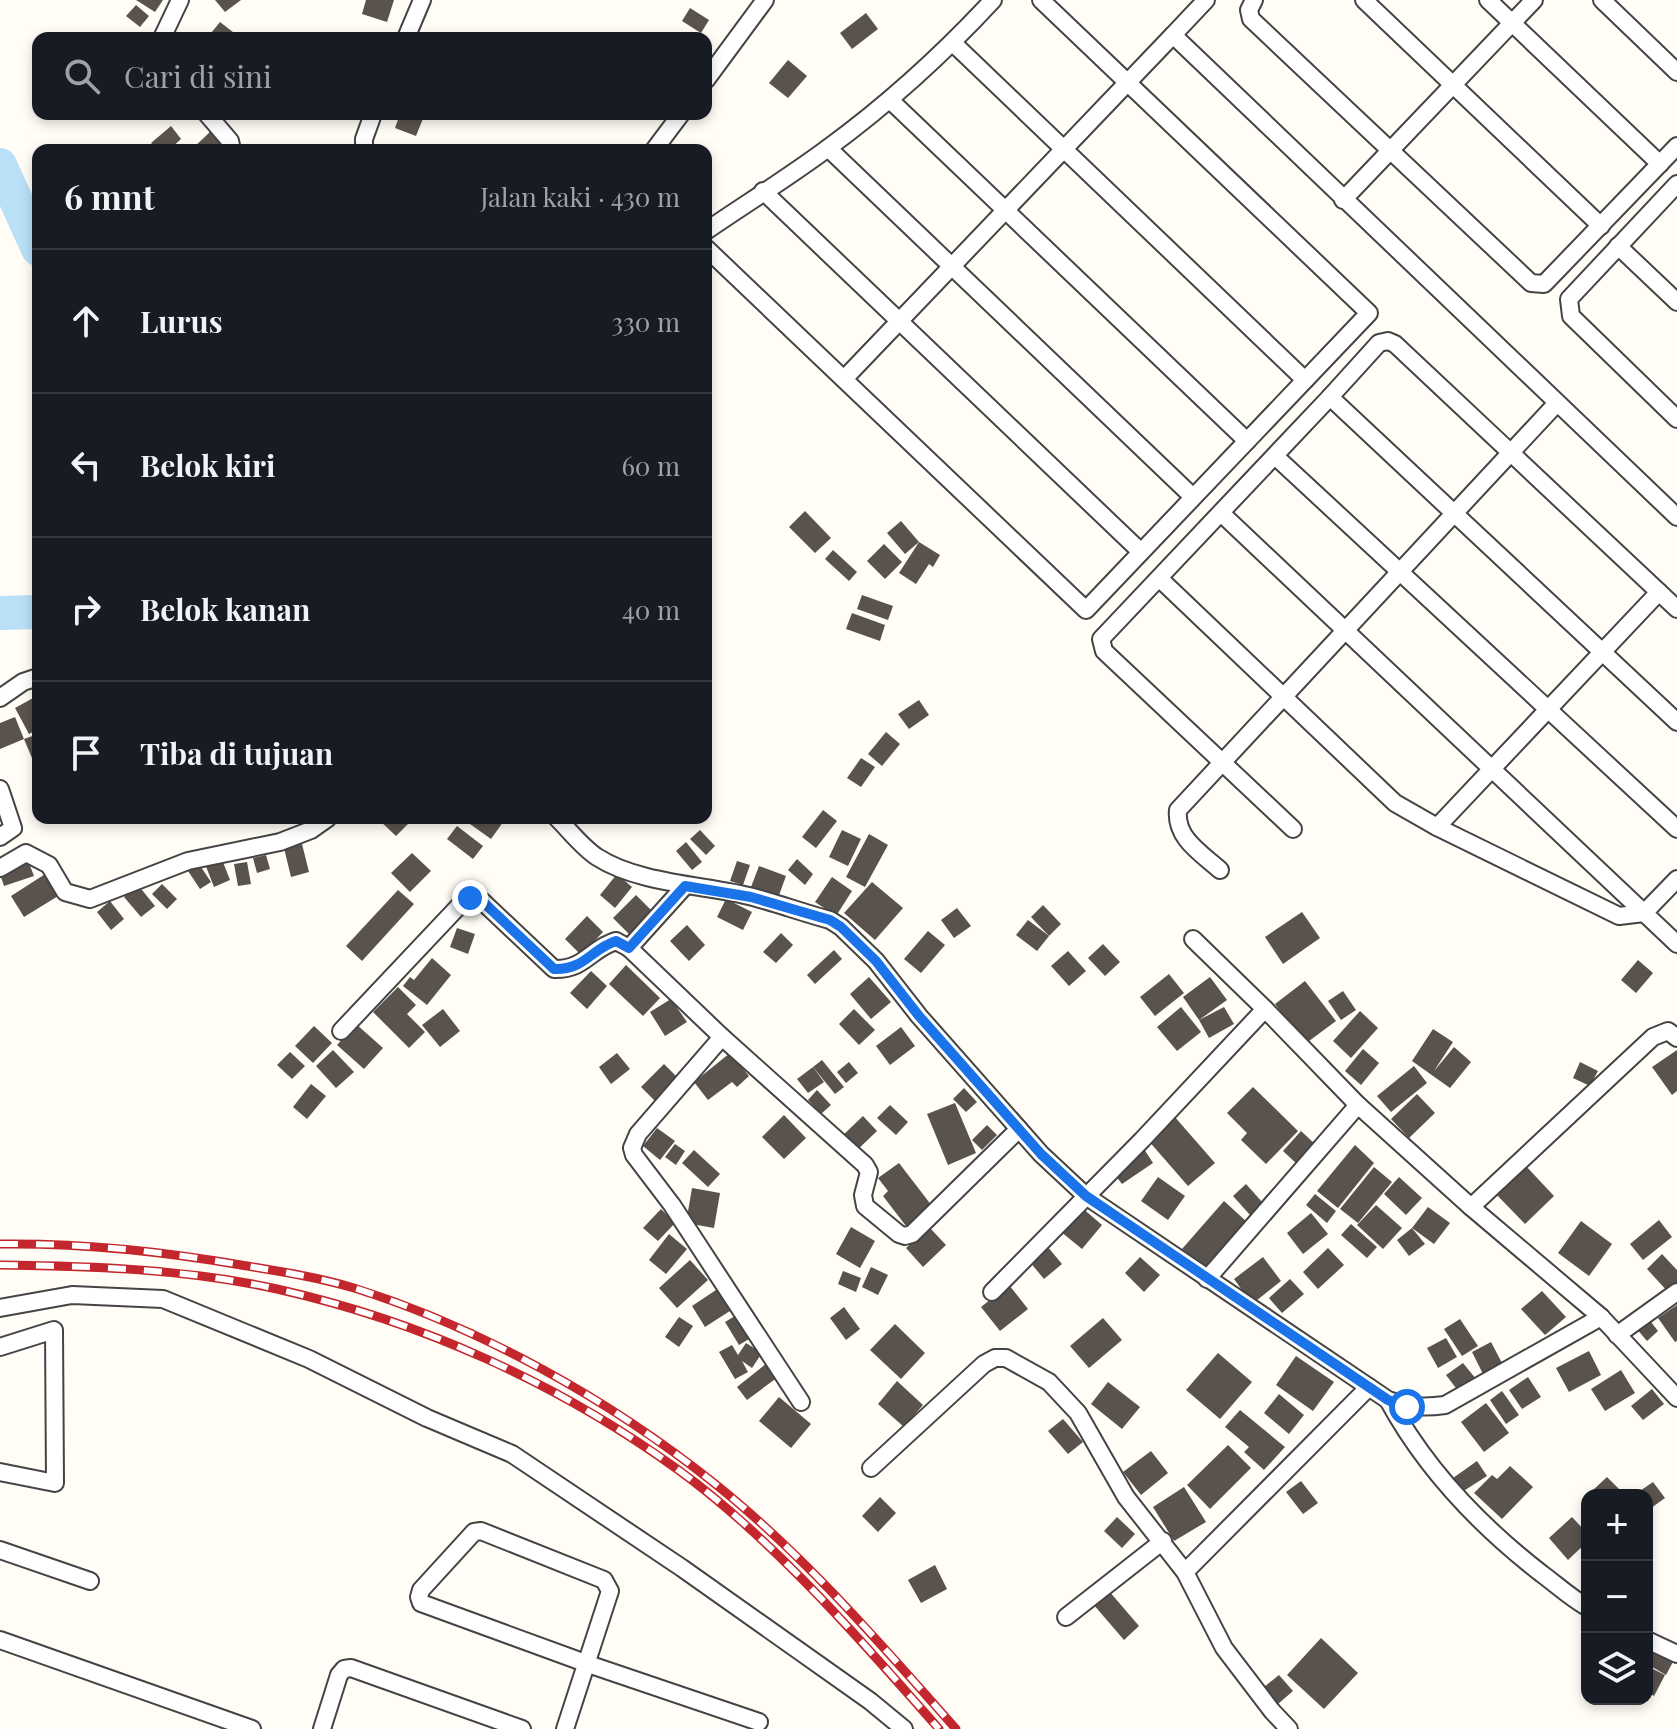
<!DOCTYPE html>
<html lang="id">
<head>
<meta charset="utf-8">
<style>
  :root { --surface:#171b24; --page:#20242c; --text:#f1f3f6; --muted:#9ea1a6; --line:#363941 }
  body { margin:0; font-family:"Playfair Display",serif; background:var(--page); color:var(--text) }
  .controls { position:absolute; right:24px; bottom:24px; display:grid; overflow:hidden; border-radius:16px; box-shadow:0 4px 12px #0003 }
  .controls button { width:72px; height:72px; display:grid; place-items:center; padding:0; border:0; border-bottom:2px solid var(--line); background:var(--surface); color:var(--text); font:40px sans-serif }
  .stop { position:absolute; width:24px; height:24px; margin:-18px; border:6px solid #1a73e8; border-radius:50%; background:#fff }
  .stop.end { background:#1a73e8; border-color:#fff; box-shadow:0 2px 8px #0008 }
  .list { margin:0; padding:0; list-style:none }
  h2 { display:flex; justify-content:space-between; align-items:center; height:104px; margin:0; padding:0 32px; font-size:34px }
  h2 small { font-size:26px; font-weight:400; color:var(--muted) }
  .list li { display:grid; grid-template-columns:52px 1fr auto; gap:24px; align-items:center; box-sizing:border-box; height:144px; padding:0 32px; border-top:2px solid var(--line) }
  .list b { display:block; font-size:30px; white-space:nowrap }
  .list em { font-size:26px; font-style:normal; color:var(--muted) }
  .icon { flex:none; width:44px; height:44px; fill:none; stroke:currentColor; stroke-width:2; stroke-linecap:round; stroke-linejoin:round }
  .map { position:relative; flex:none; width:1677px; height:1729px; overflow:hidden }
  .search { position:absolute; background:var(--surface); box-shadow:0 4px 12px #0003; left:32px; top:32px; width:680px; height:88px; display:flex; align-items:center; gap:20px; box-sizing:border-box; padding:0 28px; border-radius:16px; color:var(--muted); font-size:30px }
  .panel { position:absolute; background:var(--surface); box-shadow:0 4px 12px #0003; left:32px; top:144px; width:680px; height:680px; border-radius:16px }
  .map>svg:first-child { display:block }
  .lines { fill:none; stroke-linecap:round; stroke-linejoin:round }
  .river { stroke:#b9e0f7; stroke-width:34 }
  .building { fill:#5a524d }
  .minor-casing { stroke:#444; stroke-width:20 }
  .minor { stroke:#fff; stroke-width:16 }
  .rail-casing { stroke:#c4262e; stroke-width:9 }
  .rail { stroke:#fff; stroke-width:6; stroke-dasharray:18; stroke-linecap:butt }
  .route { stroke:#1a73e8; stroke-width:10 }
</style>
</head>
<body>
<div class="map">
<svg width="1677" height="1729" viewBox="0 0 1677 1729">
  <rect width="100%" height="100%" fill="#fffdf5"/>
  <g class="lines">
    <g class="river">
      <path d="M0,165L38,249"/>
      <path d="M0,613L38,612"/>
    </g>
  </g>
  <g class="building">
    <path d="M136,0H163L155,12Z"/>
    <path d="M215,0H241L225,12Z"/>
    <path d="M366,0H394L387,22L362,14Z"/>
    <path d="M136,5L149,16L140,27L126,16Z"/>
    <path d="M690,8L709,20L701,33L682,21Z"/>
    <path d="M866,13L878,29L852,49L840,33Z"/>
    <path d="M220,22L238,36L236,38H207Z"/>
    <path d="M788,60L807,76L788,98L769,83Z"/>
    <path d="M400,114L424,116L416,136L395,128Z"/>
    <path d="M171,126L181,139L169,150H158L151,143Z"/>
    <path d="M211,131L223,142L215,150H194L192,149Z"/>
    <path d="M805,511L831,538L815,553L789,527Z"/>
    <path d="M901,521L919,542L905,554L887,533Z"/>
    <path d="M919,542L940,555L933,567L929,564L916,584L899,573Z"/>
    <path d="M884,544L902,562L885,579L867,561Z"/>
    <path d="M833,550L857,572L849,581L825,559Z"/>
    <path d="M862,595L893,606L888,620L857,609Z"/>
    <path d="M852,613L885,625L880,641L846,629Z"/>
    <path d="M35,697L38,704V729L29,734L15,708Z"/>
    <path d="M919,700L929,715L909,729L898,714Z"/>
    <path d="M15,717L24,739L0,749V723Z"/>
    <path d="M886,732L900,744L882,766L868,754Z"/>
    <path d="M38,734V762L34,763L24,739Z"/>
    <path d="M861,758L875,767L861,787L847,778Z"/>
    <path d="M823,810L837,821L816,848L802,837Z"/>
    <path d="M377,818H414L396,836Z"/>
    <path d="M474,818H506L491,839L470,824Z"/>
    <path d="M457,826L483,846L473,859L447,839Z"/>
    <path d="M700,830L715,846L706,855L690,839Z"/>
    <path d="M842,830L861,839L848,866L829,857Z"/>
    <path d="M869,834L888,845L865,887L846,877Z"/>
    <path d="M686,842L702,862L692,870L676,851Z"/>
    <path d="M302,844L309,872L291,877L284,848Z"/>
    <path d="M412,853L431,871L410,892L391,873Z"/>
    <path d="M266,855L270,869L257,873L253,858Z"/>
    <path d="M221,857L230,880L214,887L205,864Z"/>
    <path d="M27,858L34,876L4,886L0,874Z"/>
    <path d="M797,859L813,874L805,885L788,870Z"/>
    <path d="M197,861L211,882L200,889L186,868Z"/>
    <path d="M737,861L750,865L743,885L730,881Z"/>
    <path d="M247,862L251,884L238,886L234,864Z"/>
    <path d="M759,866L786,876L778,898L751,887Z"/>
    <path d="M50,871L63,893L24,917L11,896Z"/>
    <path d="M617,874L632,887L615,908L600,895Z"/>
    <path d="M832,877L852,891L836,916L815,902Z"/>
    <path d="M872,882L903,908L875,940L844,913Z"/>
    <path d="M162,884L177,899L167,909L152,894Z"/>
    <path d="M138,885L155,906L141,917L124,897Z"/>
    <path d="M398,890L414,904L362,961L346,946Z"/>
    <path d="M636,895L655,914L632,937L613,918Z"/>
    <path d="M726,899L752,912L743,930L717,917Z"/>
    <path d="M110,901L124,919L111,930L97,912Z"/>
    <path d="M1043,905L1061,924L1049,936L1031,917Z"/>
    <path d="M957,908L971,926L954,938L941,920Z"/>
    <path d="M1302,912L1320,938L1283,964L1265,937Z"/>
    <path d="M587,916L603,932L581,955L565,939Z"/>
    <path d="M1028,920L1049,936L1037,951L1016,935Z"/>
    <path d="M687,925L705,945L689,961L670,941Z"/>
    <path d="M457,928L475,934L468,954L450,947Z"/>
    <path d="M928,931L945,945L921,973L904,959Z"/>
    <path d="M781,933L793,945L776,963L763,952Z"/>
    <path d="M1103,944L1120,962L1105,976L1088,958Z"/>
    <path d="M834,950L842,959L815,984L807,975Z"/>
    <path d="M1068,951L1086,971L1069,986L1051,966Z"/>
    <path d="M432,958L451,975L427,1005L403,986L410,977L414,980Z"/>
    <path d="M1638,960L1653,973L1636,993L1621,980Z"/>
    <path d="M626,965L660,998L643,1016L609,984Z"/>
    <path d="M591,971L607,986L587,1009L570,993Z"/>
    <path d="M1169,974L1184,993L1155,1016L1140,997Z"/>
    <path d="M869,977L891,1002L871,1019L850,994Z"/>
    <path d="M1210,977L1227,1000L1199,1020L1183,997Z"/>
    <path d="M1305,981L1336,1021L1305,1044L1275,1004Z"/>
    <path d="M398,987L416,1005L407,1014L425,1032L409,1048L373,1012Z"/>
    <path d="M1343,991L1356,1010L1341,1020L1328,1001Z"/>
    <path d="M671,999L687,1022L665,1036L650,1012Z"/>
    <path d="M1181,1007L1201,1032L1177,1051L1157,1027Z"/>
    <path d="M1224,1007L1234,1024L1209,1038L1199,1020Z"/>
    <path d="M443,1009L460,1031L440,1047L422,1025Z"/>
    <path d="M854,1009L875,1030L859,1045L839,1024Z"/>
    <path d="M1360,1011L1378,1028L1351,1058L1333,1041Z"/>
    <path d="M356,1024L383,1048L364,1069L337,1045Z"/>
    <path d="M314,1026L332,1043L313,1063L295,1046Z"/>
    <path d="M901,1027L915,1046L890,1065L876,1046Z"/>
    <path d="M1433,1029L1453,1042L1434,1071L1454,1047L1471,1062L1450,1088L1412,1061Z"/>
    <path d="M1363,1049L1379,1063L1361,1085L1345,1071Z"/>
    <path d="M333,1050L354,1072L336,1088L316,1066Z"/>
    <path d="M1677,1050V1091L1672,1095L1652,1067Z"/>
    <path d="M290,1052L305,1066L292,1079L277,1065Z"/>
    <path d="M617,1053L630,1069L611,1084L599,1067Z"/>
    <path d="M730,1053L749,1076L737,1087L732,1082L708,1100L694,1082Z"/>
    <path d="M822,1060L844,1087L835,1094L813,1067Z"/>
    <path d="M849,1062L858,1073L846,1083L837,1072Z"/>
    <path d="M1580,1062L1598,1071L1590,1086L1573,1078Z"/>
    <path d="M664,1064L679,1079L656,1102L641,1087Z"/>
    <path d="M1414,1066L1427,1083L1391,1112L1377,1096Z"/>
    <path d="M813,1067L824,1082L808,1093L797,1079Z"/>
    <path d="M311,1084L326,1096L307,1119L293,1107Z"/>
    <path d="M1253,1087L1298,1131L1266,1164L1241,1140L1247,1133L1227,1113Z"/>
    <path d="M964,1088L977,1102L966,1112L953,1099Z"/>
    <path d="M817,1090L831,1105L821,1114L808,1100Z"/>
    <path d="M1417,1094L1435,1113L1409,1138L1391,1119Z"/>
    <path d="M955,1103L976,1153L948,1165L927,1114Z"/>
    <path d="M890,1105L908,1122L896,1135L877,1118Z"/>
    <path d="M784,1115L806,1138L784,1159L762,1137Z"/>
    <path d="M863,1116L877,1131L853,1154L839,1139Z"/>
    <path d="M1174,1116L1215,1163L1188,1186L1147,1139Z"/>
    <path d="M987,1125L997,1135L982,1150L972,1140Z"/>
    <path d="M657,1128L675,1141L660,1160L643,1146Z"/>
    <path d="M1301,1131L1316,1145L1298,1165L1283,1151Z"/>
    <path d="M675,1144L685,1151L676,1165L665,1157Z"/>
    <path d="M1355,1145L1374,1163L1338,1208L1317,1191Z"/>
    <path d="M1144,1149L1153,1163L1122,1184L1112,1171Z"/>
    <path d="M694,1150L720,1174L708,1187L682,1163Z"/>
    <path d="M899,1163L932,1206L906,1226L883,1196L888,1191L878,1178Z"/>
    <path d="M1524,1164L1554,1196L1525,1224L1495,1193Z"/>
    <path d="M1374,1167L1392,1182L1358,1223L1340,1209Z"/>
    <path d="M1158,1177L1185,1196L1168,1220L1141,1201Z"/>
    <path d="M1399,1177L1422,1198L1406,1215L1384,1194Z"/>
    <path d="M1246,1184L1263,1203L1250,1215L1233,1196Z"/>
    <path d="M692,1188L720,1193L714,1228L686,1223Z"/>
    <path d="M1315,1194L1336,1211L1327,1223L1306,1205Z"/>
    <path d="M1224,1201L1247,1222L1205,1270L1182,1249Z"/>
    <path d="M1376,1205L1402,1228L1383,1249L1357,1225Z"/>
    <path d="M1080,1206L1102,1225L1082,1249L1060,1231Z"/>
    <path d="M1428,1207L1450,1223L1434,1244L1412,1228Z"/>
    <path d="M661,1209L675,1223L658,1241L643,1228Z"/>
    <path d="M1311,1213L1328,1234L1303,1254L1287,1233Z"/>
    <path d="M1659,1220L1672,1237L1643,1260L1630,1244Z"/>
    <path d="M1581,1221L1612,1244L1589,1276L1558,1253Z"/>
    <path d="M1351,1224L1377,1247L1367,1258L1341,1235Z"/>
    <path d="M851,1227L875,1241L860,1268L836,1254Z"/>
    <path d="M929,1227L946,1245L923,1267L906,1248Z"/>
    <path d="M1412,1228L1425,1244L1409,1256L1397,1240Z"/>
    <path d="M669,1234L687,1249L666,1274L649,1260Z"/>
    <path d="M1047,1246L1062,1264L1044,1279L1029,1261Z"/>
    <path d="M1328,1248L1344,1265L1318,1289L1303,1272Z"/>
    <path d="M1662,1254L1677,1270V1285L1669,1293L1647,1269Z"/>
    <path d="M1140,1257L1160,1275L1144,1292L1125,1273Z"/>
    <path d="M1263,1257L1281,1281L1252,1304L1234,1279Z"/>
    <path d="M690,1260L708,1280L677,1308L659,1288Z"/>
    <path d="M871,1267L888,1275L878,1295L862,1287Z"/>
    <path d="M843,1271L861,1278L856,1292L838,1284Z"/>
    <path d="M1290,1279L1304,1294L1282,1313L1269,1298Z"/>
    <path d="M1009,1285L1028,1309L1000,1331L981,1307Z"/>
    <path d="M719,1288L733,1309L705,1327L692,1306Z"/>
    <path d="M1542,1291L1566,1317L1545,1335L1521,1309Z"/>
    <path d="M1677,1305V1341L1675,1342L1658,1318Z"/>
    <path d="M844,1307L860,1329L846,1340L830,1318Z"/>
    <path d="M740,1313L754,1336L739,1345L725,1322Z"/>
    <path d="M679,1317L693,1326L679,1347L665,1337Z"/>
    <path d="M1103,1318L1122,1340L1089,1368L1070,1346Z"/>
    <path d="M1648,1318L1658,1331L1647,1341L1636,1328Z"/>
    <path d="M1460,1319L1478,1346L1462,1356L1444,1329Z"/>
    <path d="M895,1324L925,1353L901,1379L870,1350Z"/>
    <path d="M1446,1338L1457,1357L1438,1368L1427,1348Z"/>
    <path d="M1491,1342L1502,1363L1483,1374L1472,1352Z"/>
    <path d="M746,1343L762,1353L752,1368L742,1361L748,1372L735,1379L719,1352L732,1345L738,1355Z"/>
    <path d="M1589,1351L1601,1375L1569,1392L1556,1368Z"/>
    <path d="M1218,1353L1252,1382L1220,1419L1186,1390Z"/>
    <path d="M1296,1356L1334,1382L1313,1411L1276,1385Z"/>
    <path d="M767,1363L778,1377L747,1400L737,1387Z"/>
    <path d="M1463,1363L1476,1379L1459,1392L1446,1375Z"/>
    <path d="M1621,1370L1635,1393L1605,1411L1591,1389Z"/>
    <path d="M1528,1377L1541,1397L1522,1409L1509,1390Z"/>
    <path d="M897,1381L923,1405L904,1427L878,1404Z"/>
    <path d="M1108,1382L1140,1407L1122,1429L1091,1404Z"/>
    <path d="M1652,1389L1664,1404L1643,1420L1631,1406Z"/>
    <path d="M1502,1391L1519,1415L1506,1424L1490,1400Z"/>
    <path d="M1279,1394L1304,1415L1289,1434L1264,1413Z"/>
    <path d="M779,1397L811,1424L791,1448L759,1421Z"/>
    <path d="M1486,1403L1509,1433L1484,1452L1461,1422Z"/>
    <path d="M1240,1410L1285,1447L1264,1470L1244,1452L1249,1447L1225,1427Z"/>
    <path d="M1063,1419L1083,1442L1068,1454L1048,1431Z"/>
    <path d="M1228,1445L1251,1468L1210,1509L1187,1485Z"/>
    <path d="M1151,1451L1168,1473L1141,1495L1123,1472Z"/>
    <path d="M1477,1461L1487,1476L1462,1492L1453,1478Z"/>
    <path d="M1510,1466L1533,1487L1502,1519L1474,1493L1492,1475L1497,1479Z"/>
    <path d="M1607,1477L1625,1495H1596L1592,1491Z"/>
    <path d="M1301,1481L1318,1503L1303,1514L1286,1492Z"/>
    <path d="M1653,1482L1665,1498L1647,1511V1495H1634Z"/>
    <path d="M1184,1487L1206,1522L1174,1541L1153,1507Z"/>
    <path d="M880,1497L896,1513L878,1532L862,1516Z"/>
    <path d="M1117,1517L1135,1534L1122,1548L1104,1531Z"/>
    <path d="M1572,1517L1587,1533V1542L1568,1560L1549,1538Z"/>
    <path d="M935,1565L947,1589L921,1603L908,1580Z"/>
    <path d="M1109,1591L1139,1626L1124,1640L1093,1604Z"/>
    <path d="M1321,1638L1358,1673L1324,1709L1287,1675Z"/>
    <path d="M1647,1649L1674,1660L1666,1675L1647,1664Z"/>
    <path d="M1647,1666L1665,1675L1654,1696L1647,1692Z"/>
    <path d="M1279,1675L1293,1691L1278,1704L1264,1687Z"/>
  </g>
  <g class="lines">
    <defs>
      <g id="minor">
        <path d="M1206,0L1173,35L1677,517"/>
        <path d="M1254,0L1249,10L1251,19L1531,283L1544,284L1677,146"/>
        <path d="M1364,0L1601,226"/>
        <path d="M1488,0L1660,164"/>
        <path d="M1602,0L1677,72"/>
        <path d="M162,38L180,0"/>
        <path d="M406,38L422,0"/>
        <path d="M953,43L1305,380"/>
        <path d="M706,80L765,0"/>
        <path d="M890,100L1247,441"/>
        <path d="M207,114L230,141L232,150"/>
        <path d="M828,148L1193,497"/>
        <path d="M364,150V139L373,114"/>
        <path d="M654,150L681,114"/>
        <path d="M1677,184L1569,299L1571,316L1677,419"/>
        <path d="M763,191L1141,552"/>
        <path d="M1343,200L1534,0"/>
        <path d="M706,231C747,203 789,177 828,148C888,104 943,54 993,0"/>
        <path d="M1618,246L1677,302"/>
        <path d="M706,248L1086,610L1369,313L1041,0"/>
        <path d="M844,379L1173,35"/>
        <path d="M1330,397L1677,722"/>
        <path d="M1275,456L1677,829"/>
        <path d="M1221,513L1677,944"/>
        <path d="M1160,579L1395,803L1437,827L1619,916L1644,913L1677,879"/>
        <path d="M0,698L23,682L38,677"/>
        <path d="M0,789L13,828L0,837"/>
        <path d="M557,818C570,831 582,847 597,857C639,884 705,885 753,897C779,904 804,913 830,920L841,927L876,961L919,1016L1041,1154L1086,1196L1388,1400C1409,1407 1424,1408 1445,1405L1601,1317"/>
        <path d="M1437,827L1659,592"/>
        <path d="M1293,829L1104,651L1101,639L1330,397L1379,343L1388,341L1395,344L1677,609"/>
        <path d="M0,868L26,853L49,865L65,892L90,899L188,861L280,842L311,830L328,818"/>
        <path d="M1220,870C1201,853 1175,838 1178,810L1557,403"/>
        <path d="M685,886L629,948L722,1037L865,1165L869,1172L863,1195L865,1206L899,1234L905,1236L912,1234L1019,1129"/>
        <path d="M1193,939L1265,1009L1358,1105L1471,1207L1601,1317L1677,1398"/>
        <path d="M341,1031L458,907L470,898L482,901L554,969C585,970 591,948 616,941L629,948"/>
        <path d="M722,1037L638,1134L632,1148L634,1155L672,1205L801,1402"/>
        <path d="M1471,1207L1653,1037L1668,1031L1677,1038"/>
        <path d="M1207,1279L1358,1105"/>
        <path d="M992,1292L1142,1140L1265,1009"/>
        <path d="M0,1308L72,1295L163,1299L309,1359L427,1418L512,1454L682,1568L870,1701L904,1729"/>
        <path d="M1617,1335L1677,1292"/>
        <path d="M0,1347L54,1330L55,1483L0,1472"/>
        <path d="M1388,1400C1426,1470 1480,1526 1542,1574C1557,1585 1571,1598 1587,1607"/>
        <path d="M871,1468L984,1364L995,1358H1006L1049,1382L1078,1413L1126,1497L1185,1572L1224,1648L1272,1711L1289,1729"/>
        <path d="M0,1550L90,1581"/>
        <path d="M1185,1572L1369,1387"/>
        <path d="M1066,1617L1163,1541"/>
        <path d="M0,1640L252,1729"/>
        <path d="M1647,1640L1677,1654"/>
        <path d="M322,1729L339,1675L344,1669L351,1668L522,1729"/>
        <path d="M565,1729L610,1591L604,1580L481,1531L474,1532L421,1590L419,1597L421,1603L588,1664L759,1722"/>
      </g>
    </defs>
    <use href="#minor" class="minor-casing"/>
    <use href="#minor" class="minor"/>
    <defs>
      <g id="rail">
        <path d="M0,1244C82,1243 161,1251 241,1265C278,1271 317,1277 354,1288C481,1328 610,1400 714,1483C804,1555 880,1643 956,1729"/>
        <path d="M0,1265C92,1266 186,1269 277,1289C420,1321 558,1383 677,1469C771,1537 862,1641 939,1729"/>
      </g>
    </defs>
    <use href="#rail" class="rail-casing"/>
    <use href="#rail" class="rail"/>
  </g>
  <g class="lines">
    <path class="route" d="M470,898L482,901L554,969C585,970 591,949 616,941L629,948L685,886L751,897L830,920L841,927L876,961L919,1016L1041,1154L1086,1196L1388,1400L1407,1407"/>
  </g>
</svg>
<div class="controls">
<button>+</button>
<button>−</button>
<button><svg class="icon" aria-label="layers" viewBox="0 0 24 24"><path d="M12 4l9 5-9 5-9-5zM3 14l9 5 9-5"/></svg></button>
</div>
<div class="stop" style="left:1407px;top:1407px"></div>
<div class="stop end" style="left:470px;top:898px"></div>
<div class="search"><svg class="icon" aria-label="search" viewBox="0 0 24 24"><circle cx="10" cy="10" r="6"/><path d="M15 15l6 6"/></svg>Cari di sini</div>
<section class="panel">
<h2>6 mnt<small>Jalan kaki · 430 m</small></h2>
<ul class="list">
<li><svg class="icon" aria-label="ahead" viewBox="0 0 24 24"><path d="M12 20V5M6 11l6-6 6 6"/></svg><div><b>Lurus</b></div><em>330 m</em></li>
<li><svg class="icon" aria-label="left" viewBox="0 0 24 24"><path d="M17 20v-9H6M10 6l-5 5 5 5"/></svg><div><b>Belok kiri</b></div><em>60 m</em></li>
<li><svg class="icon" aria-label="right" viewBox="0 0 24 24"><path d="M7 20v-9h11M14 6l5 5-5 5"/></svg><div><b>Belok kanan</b></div><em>40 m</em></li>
<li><svg class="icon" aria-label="arrive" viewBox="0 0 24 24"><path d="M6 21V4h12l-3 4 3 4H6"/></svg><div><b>Tiba di tujuan</b></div></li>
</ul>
</section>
</div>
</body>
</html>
